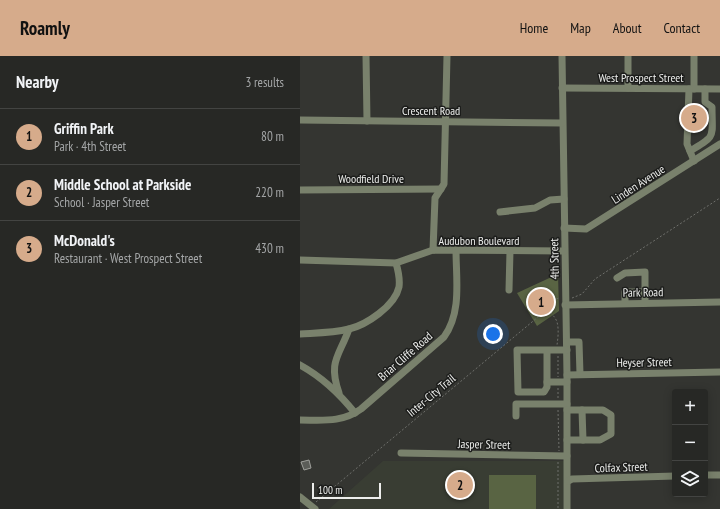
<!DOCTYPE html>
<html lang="en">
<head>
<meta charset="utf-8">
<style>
  :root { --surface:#272825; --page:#2f302d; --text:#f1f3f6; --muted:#a4a6a7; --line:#434442; --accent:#d6ab8b }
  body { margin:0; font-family:"PT Sans Narrow",sans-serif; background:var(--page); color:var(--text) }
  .controls { position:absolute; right:12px; bottom:12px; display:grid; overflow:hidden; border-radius:4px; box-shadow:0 2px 10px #0003 }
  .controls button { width:36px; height:36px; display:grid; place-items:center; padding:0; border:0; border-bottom:1px solid var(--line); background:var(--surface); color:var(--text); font:20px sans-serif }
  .scale { position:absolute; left:12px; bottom:10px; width:69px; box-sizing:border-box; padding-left:4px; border:2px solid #edeeec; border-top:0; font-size:11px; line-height:14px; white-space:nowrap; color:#edeeec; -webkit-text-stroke:3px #1c1d1b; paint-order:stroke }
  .you { position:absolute; left:193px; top:278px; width:14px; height:14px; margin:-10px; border:3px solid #fff; border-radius:50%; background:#1a73e8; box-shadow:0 0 0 6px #1a73e833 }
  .badge { display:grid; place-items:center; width:26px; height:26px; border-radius:50%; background:var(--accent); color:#111; font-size:13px; font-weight:700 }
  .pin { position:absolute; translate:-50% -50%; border:2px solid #fff; box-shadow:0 1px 4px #0006 }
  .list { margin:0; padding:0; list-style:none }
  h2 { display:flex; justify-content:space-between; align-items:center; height:52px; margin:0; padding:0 16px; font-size:17px }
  h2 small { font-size:13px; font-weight:400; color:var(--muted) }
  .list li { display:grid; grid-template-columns:26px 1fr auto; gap:12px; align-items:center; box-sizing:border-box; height:56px; padding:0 16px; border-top:1px solid var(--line) }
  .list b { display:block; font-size:15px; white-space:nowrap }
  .list p { margin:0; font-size:13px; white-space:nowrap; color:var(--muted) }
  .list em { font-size:13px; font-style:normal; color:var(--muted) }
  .icon { flex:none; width:22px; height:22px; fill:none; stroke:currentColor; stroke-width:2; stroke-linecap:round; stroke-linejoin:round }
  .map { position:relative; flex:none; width:420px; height:453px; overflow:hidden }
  header { display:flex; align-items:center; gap:24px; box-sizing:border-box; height:56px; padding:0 20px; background:var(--accent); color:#111 }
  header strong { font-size:19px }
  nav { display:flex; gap:22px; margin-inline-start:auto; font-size:14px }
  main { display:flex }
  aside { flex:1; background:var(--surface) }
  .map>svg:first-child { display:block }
  .built { fill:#393d33 }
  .green { fill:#596443 }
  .building { fill:#5b5d58; stroke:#9fa09b }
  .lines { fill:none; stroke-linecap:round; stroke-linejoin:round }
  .path { stroke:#6f706c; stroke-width:1; stroke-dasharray:2 2; stroke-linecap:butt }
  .minor { stroke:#79816c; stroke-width:7 }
  .labels { text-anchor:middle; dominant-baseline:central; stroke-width:3; stroke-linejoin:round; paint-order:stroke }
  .street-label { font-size:12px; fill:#edeeec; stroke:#1c1d1b }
</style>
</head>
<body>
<header>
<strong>Roamly</strong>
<nav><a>Home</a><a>Map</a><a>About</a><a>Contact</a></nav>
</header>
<main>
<aside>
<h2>Nearby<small>3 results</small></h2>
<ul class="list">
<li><span class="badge">1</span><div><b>Griffin Park</b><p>Park · 4th Street</p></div><em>80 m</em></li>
<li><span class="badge">2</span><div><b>Middle School at Parkside</b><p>School · Jasper Street</p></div><em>220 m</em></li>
<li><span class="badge">3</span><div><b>McDonald's</b><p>Restaurant · West Prospect Street</p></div><em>430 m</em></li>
</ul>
</aside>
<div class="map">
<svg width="420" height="453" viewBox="0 0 420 453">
  <rect width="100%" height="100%" fill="#343531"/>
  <path class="built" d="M83,405H264L263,453H29Z"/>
  <g class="green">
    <path d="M258,218L259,255L237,270L217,237Z"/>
    <rect x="189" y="419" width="47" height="34"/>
  </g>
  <path class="building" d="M9,404L11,412L4,414L1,406Z"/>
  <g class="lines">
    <g class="path">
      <path d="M240,240C244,254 254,257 257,266C259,273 258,282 257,289"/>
      <path d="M272,242L282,238L295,223L420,142"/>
      <path d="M258,300V321"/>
      <path d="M258,332V343"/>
      <path d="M258,354L259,395"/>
      <path d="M258,406V453"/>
      <path d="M16,446L238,261L248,246L259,242"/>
    </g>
    <g class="minor">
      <path d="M66,0L67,65"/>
      <path d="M262,0L267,319V453"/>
      <path d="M394,0V33"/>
      <path d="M262,32L420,33"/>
      <path d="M328,32V0"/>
      <path d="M389,33L387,88L394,105"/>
      <path d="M0,64L262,67"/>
      <path d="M390,95C417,79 412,82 412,51L405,46V33"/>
      <path d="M0,134L141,133"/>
      <path d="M200,156L235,152L250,144L264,143"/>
      <path d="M264,172L286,173L420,88"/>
      <path d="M133,194L135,142L144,128L147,0"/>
      <path d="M0,204L96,207L133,194L264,195"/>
      <path d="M317,222L325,217L345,216V247"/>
      <path d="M209,234L210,195"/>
      <path d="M325,247V236H345"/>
      <path d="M265,249L420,246"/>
      <path d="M0,278C16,277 33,277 49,273C66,269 95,250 99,231C100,224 98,214 96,207"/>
      <path d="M267,286H279L280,318"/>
      <path d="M247,294V331L244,336H218L217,294H267"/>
      <path d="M0,309C22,321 39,337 55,357"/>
      <path d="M267,319L420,316"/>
      <path d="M247,326H267"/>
      <path d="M39,337C28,305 39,301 49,273"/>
      <path d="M282,354L283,384"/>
      <path d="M216,360V348H267"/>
      <path d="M0,364C22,364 42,367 61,353L144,281C162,256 156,223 156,194"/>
      <path d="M267,384H300L311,378V359L303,354H267"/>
      <path d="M101,397L267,400"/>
      <path d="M405,419H420"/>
      <path d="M268,425L272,423L375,420"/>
      <path d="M0,441L15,453"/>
    </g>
  </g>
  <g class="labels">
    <g class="street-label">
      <text x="341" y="21">West Prospect Street</text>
      <text x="131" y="54">Crescent Road</text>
      <text x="71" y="122">Woodfield Drive</text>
      <text transform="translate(338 128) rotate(-33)">Linden Avenue</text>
      <text x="179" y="184">Audubon Boulevard</text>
      <text transform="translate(254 203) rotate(-91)">4th Street</text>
      <text transform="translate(343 236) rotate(-1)">Park Road</text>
      <text transform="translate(105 300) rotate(-41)">Briar Cliffe Road</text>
      <text transform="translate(344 306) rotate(-1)">Heyser Street</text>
      <text transform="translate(131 339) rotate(-40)">Inter-City Trail</text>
      <text transform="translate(184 388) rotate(1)">Jasper Street</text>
      <text transform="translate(321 411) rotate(-2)">Colfax Street</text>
    </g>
  </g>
</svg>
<div class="controls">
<button>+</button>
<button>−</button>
<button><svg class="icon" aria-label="layers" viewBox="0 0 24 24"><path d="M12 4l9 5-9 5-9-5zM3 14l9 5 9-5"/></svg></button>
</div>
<div class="scale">100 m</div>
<div class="you"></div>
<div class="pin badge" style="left:241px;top:246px">1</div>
<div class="pin badge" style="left:160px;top:429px">2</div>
<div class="pin badge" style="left:394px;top:62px">3</div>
</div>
</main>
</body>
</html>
